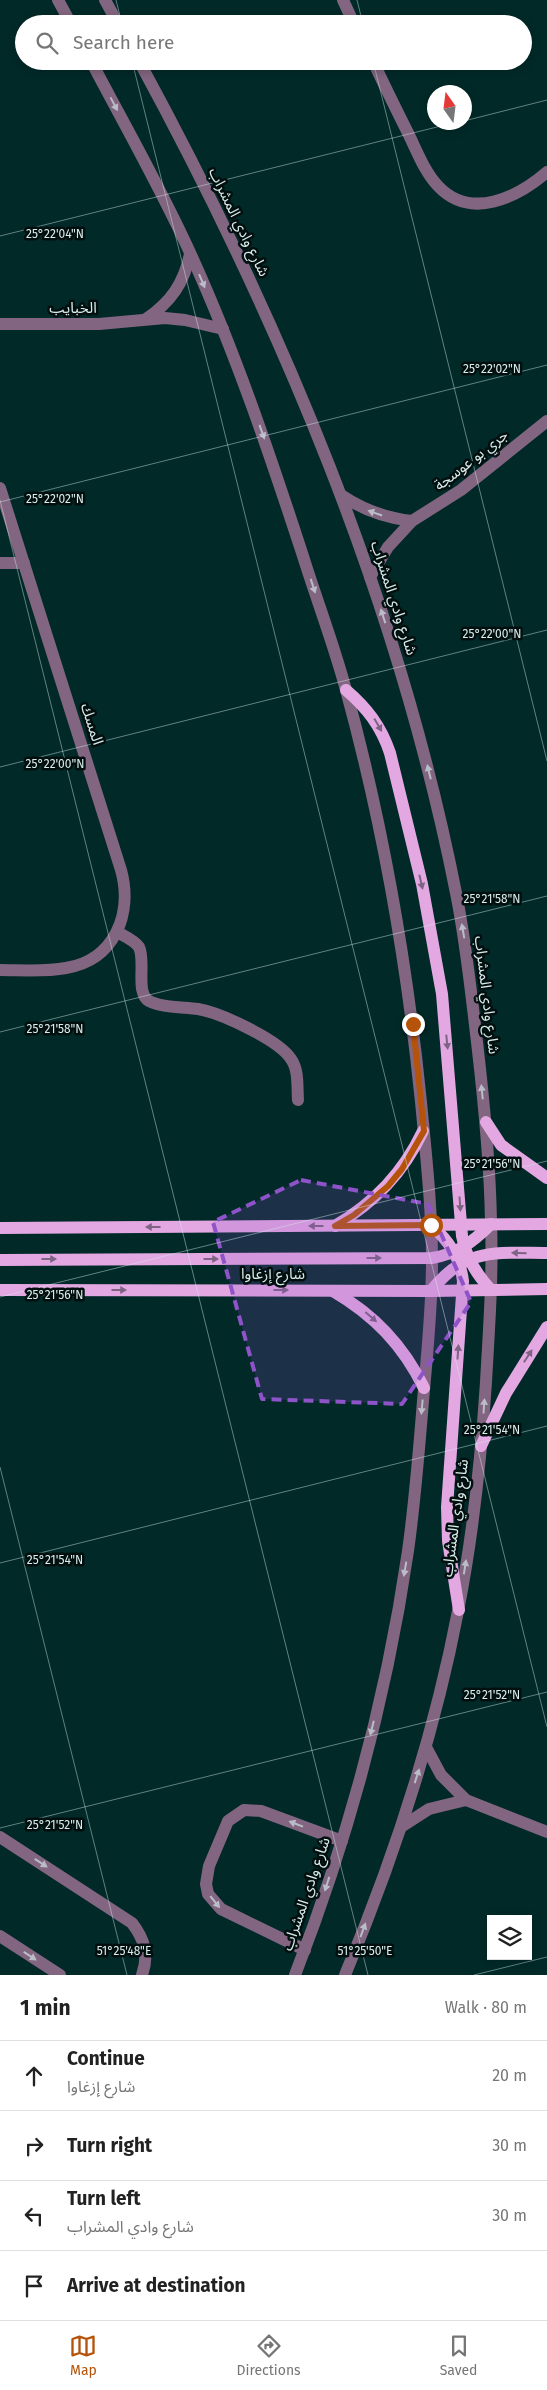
<!DOCTYPE html>
<html lang="en">
<head>
<meta charset="utf-8">
<style>
  :root { --surface:#fff; --page:#f2f2f2; --text:#222; --muted:#767676; --line:#e0e0e0; --accent:#b45309 }
  body { margin:0; font-family:"Fira Sans","Noto Sans Arabic",sans-serif; background:var(--page); color:var(--text) }
  .controls { position:absolute; right:15px; bottom:15px; display:grid; overflow:hidden; border-radius:0px; box-shadow:0 2px 8px #0003 }
  .controls button { width:45px; height:45px; display:grid; place-items:center; padding:0; border:0; border-bottom:1px solid var(--line); background:var(--surface); color:var(--text); font:25px sans-serif }
  .compass { position:absolute; left:427px; top:85px; width:45px; height:45px; border-radius:50%; background:var(--surface); box-shadow:0 2px 8px #0003; rotate:346deg }
  .stop { position:absolute; width:15px; height:15px; margin:-11px; border:4px solid #b45309; border-radius:50%; background:#fff }
  .stop.end { background:#b45309; border-color:#fff; box-shadow:0 1px 5px #0008 }
  .list { margin:0; padding:0; list-style:none }
  h2 { display:flex; justify-content:space-between; align-items:center; height:65px; margin:0; padding:0 20px; font-size:21px }
  h2 small { font-size:16px; font-weight:400; color:var(--muted) }
  .list li { display:grid; grid-template-columns:32px 1fr auto; gap:15px; align-items:center; box-sizing:border-box; height:70px; padding:0 20px; border-top:1px solid var(--line) }
  .list b { display:block; font-size:19px; white-space:nowrap }
  .list p { margin:0; font-size:16px; white-space:nowrap; color:var(--muted) }
  .list em { font-size:16px; font-style:normal; color:var(--muted) }
  .icon { flex:none; width:28px; height:28px; fill:none; stroke:currentColor; stroke-width:2; stroke-linecap:round; stroke-linejoin:round }
  .map { position:relative; flex:none; width:547px; height:1975px; overflow:hidden }
  .search { position:absolute; background:var(--surface); box-shadow:0 2px 8px #0003; left:15px; right:15px; top:15px; height:55px; display:flex; align-items:center; gap:12px; box-sizing:border-box; padding:0 18px; border-radius:28px; color:var(--muted); font-size:19px }
  .sheet { height:345px; background:var(--surface) }
  nav { display:flex; justify-content:space-around; align-items:center; box-sizing:border-box; height:70px; border-top:1px solid var(--line); background:var(--surface); font-size:14px; color:var(--muted) }
  nav a { display:grid; justify-items:center; gap:2px }
  nav .on { color:var(--accent) }
  .map>svg:first-child { display:block }
  .lines { fill:none; stroke-linecap:round; stroke-linejoin:round }
  .minor { stroke:#826581; stroke-width:12 }
  .major { stroke:#e3a7e2; stroke-width:12 }
  .oneway { fill:#babdc7 }
  .oneway2 { fill:#7e6383 }
  .route { stroke:#b45309; stroke-width:6 }
  .marked { fill:#8e53c8; fill-opacity:0.2; stroke:#8e53c8; stroke-width:4; stroke-dasharray:10 6; stroke-linejoin:round }
  .ticks { fill:none; stroke:#d8edec; stroke-width:1; stroke-opacity:0.45 }
  .labels { text-anchor:middle; dominant-baseline:central; stroke-width:5; stroke-linejoin:round; paint-order:stroke }
  .street-label { font-size:15px; fill:#d8edec; stroke:#020f0e }
  .ticks-label { font-size:12px; text-anchor:middle; fill:#d8edec; stroke:#020f0e; stroke-width:5; stroke-linejoin:round; paint-order:stroke }
</style>
</head>
<body>
<div class="map">
<svg width="547" height="1975" viewBox="0 0 547 1975">
  <rect width="100%" height="100%" fill="#002928"/>
  <g class="lines">
    <g class="minor">
      <path d="M58,0L71,24"/>
      <path d="M105,0L118,24"/>
      <path d="M343,0L354,24"/>
      <path d="M91,61C125,126 162,190 192,257C236,354 270,455 303,556C317,601 334,645 346,690C383,825 407,963 421,1102C426,1155 432,1208 432,1262C432,1309 427,1355 423,1401C419,1451 415,1501 408,1551C387,1695 348,1839 295,1975"/>
      <path d="M139,61C281,322 398,600 456,893C466,942 471,992 477,1042C484,1102 490,1161 491,1222C493,1275 489,1329 486,1382C481,1459 473,1536 458,1611C434,1736 394,1858 345,1975"/>
      <path d="M373,61C384,85 396,109 408,133C417,151 424,171 438,186C471,221 518,197 547,172"/>
      <path d="M146,319C171,302 184,283 190,254"/>
      <path d="M0,324H99L165,318L185,320L223,329"/>
      <path d="M0,488L121,870C133,913 115,960 66,968C45,972 21,970 0,970"/>
      <path d="M341,495C363,510 385,518 412,521"/>
      <path d="M0,563H24"/>
      <path d="M370,577L388,547L412,521L461,490L547,421"/>
      <path d="M117,932C124,936 134,940 139,947C146,961 135,993 149,1001C162,1008 184,1007 198,1009C221,1013 279,1040 291,1059C299,1070 297,1087 298,1100"/>
      <path d="M426,1747L441,1775L466,1800L547,1832"/>
      <path d="M401,1827L429,1809L466,1800"/>
      <path d="M0,1837L132,1923C145,1940 149,1955 142,1975"/>
      <path d="M0,1936L60,1975"/>
      <path d="M305,1950L221,1909L208,1894L206,1884L209,1866L228,1821L244,1810L261,1811L342,1841"/>
    </g>
    <g class="major">
      <path d="M346,690C367,708 381,726 390,753L422,884L442,994L462,1236C466,1258 476,1274 491,1290"/>
      <path d="M486,1122L501,1145L547,1178"/>
      <path d="M431,1225C449,1241 460,1257 463,1281L447,1507L448,1541L459,1610"/>
      <path d="M335,1226C375,1202 403,1173 423,1131"/>
      <path d="M0,1228L547,1224"/>
      <path d="M0,1260L432,1258C457,1254 473,1242 491,1224"/>
      <path d="M0,1290L431,1291L547,1289"/>
      <path d="M333,1291C374,1315 403,1345 424,1388"/>
      <path d="M431,1291C465,1247 497,1253 547,1253"/>
      <path d="M481,1446L506,1393L547,1327"/>
    </g>
  </g>
  <defs><path id="oneway-solid" d="M-6-.8H1V-3.2L6.5 0L1 3.2V.8H-6Z" transform="scale(1.25)"/></defs>
  <g class="oneway">
    <use href="#oneway-solid" transform="translate(114 104) rotate(62)"/>
    <use href="#oneway-solid" transform="translate(202 281) rotate(67)"/>
    <use href="#oneway-solid" transform="translate(262 432) rotate(70)"/>
    <use href="#oneway-solid" transform="translate(375 513) rotate(-161)"/>
    <use href="#oneway-solid" transform="translate(313 586) rotate(72)"/>
    <use href="#oneway-solid" transform="translate(383 616) rotate(-108)"/>
    <use href="#oneway-solid" transform="translate(429 772) rotate(-104)"/>
    <use href="#oneway-solid" transform="translate(463 931) rotate(-100)"/>
    <use href="#oneway-solid" transform="translate(482 1092) rotate(-96)"/>
    <use href="#oneway-solid" transform="translate(484 1406) rotate(-86)"/>
    <use href="#oneway-solid" transform="translate(422 1407) rotate(95)"/>
    <use href="#oneway-solid" transform="translate(465 1567) rotate(-81)"/>
    <use href="#oneway-solid" transform="translate(405 1569) rotate(100)"/>
    <use href="#oneway-solid" transform="translate(372 1728) rotate(104)"/>
    <use href="#oneway-solid" transform="translate(417 1776) rotate(-72)"/>
    <use href="#oneway-solid" transform="translate(296 1824) rotate(-159)"/>
    <use href="#oneway-solid" transform="translate(41 1863) rotate(33)"/>
    <use href="#oneway-solid" transform="translate(327 1884) rotate(108)"/>
    <use href="#oneway-solid" transform="translate(215 1902) rotate(51)"/>
    <use href="#oneway-solid" transform="translate(363 1930) rotate(-70)"/>
    <use href="#oneway-solid" transform="translate(30 1956) rotate(33)"/>
  </g>
  <g class="oneway2">
    <use href="#oneway-solid" transform="translate(378 725) rotate(60)"/>
    <use href="#oneway-solid" transform="translate(421 882) rotate(77)"/>
    <use href="#oneway-solid" transform="translate(447 1042) rotate(84)"/>
    <use href="#oneway-solid" transform="translate(460 1204) rotate(86)"/>
    <use href="#oneway-solid" transform="translate(316 1226) rotate(180)"/>
    <use href="#oneway-solid" transform="translate(153 1227) rotate(180)"/>
    <use href="#oneway-solid" transform="translate(519 1253) rotate(-179)"/>
    <use href="#oneway-solid" transform="translate(374 1258)"/>
    <use href="#oneway-solid" transform="translate(49 1259)"/>
    <use href="#oneway-solid" transform="translate(211 1259)"/>
    <use href="#oneway-solid" transform="translate(119 1290)"/>
    <use href="#oneway-solid" transform="translate(281 1290)"/>
    <use href="#oneway-solid" transform="translate(371 1317) rotate(41)"/>
    <use href="#oneway-solid" transform="translate(458 1352) rotate(-86)"/>
    <use href="#oneway-solid" transform="translate(528 1356) rotate(-57)"/>
  </g>
  <g class="lines">
    <path class="route" d="M413,1024L424,1131L402,1169L388,1186L354,1215L335,1226L431,1225"/>
  </g>
  <path class="marked" d="M301,1180L428,1204L471,1302L402,1404L262,1399L213,1222Z"/>
  <path class="ticks" d="M116,0L122,24M357,0L363,24M132,61L547,1727M373,61L547,761M464,121L547,100M0,236L457,122M0,500L368,1975M0,502L547,365M0,767L547,630M0,1032L547,896M0,1297L547,1161M0,1467L127,1975M0,1563L547,1426M0,1828L547,1692M474,1975L547,1957"/>
  <g class="labels">
    <g class="street-label">
      <text transform="translate(239 222) rotate(64)">شارع وادي المشراب</text>
      <text x="73" y="308">الخبايب</text>
      <text transform="translate(471 460) rotate(-38)">جري بو عوسجة</text>
      <text transform="translate(394 598) rotate(72)">شارع وادي المشراب</text>
      <text transform="translate(92 724) rotate(72)">المسك</text>
      <text transform="translate(487 995) rotate(83)">شارع وادي المشراب</text>
      <text x="273" y="1274">شارع إزغاوا</text>
      <text transform="translate(455 1518) rotate(-82)">شارع وادي المشراب</text>
      <text transform="translate(306 1894) rotate(-71)">شارع وادي المشراب</text>
    </g>
  </g>
  <g class="ticks-label">
    <text x="55" y="238">25°22'04"N</text>
    <text x="492" y="373">25°22'02"N</text>
    <text x="55" y="503">25°22'02"N</text>
    <text x="492" y="638">25°22'00"N</text>
    <text x="55" y="768">25°22'00"N</text>
    <text x="492" y="903">25°21'58"N</text>
    <text x="55" y="1033">25°21'58"N</text>
    <text x="492" y="1168">25°21'56"N</text>
    <text x="55" y="1299">25°21'56"N</text>
    <text x="492" y="1434">25°21'54"N</text>
    <text x="55" y="1564">25°21'54"N</text>
    <text x="492" y="1699">25°21'52"N</text>
    <text x="55" y="1829">25°21'52"N</text>
    <text x="124" y="1955">51°25'48"E</text>
    <text x="365" y="1955">51°25'50"E</text>
  </g>
</svg>
<div class="controls">
<button><svg class="icon" aria-label="layers" viewBox="0 0 24 24"><path d="M12 4l9 5-9 5-9-5zM3 14l9 5 9-5"/></svg></button>
</div>
<svg class="compass" viewBox="-18 -18 36 36"><path d="M0-13l5 13h-10z" fill="#e53935"/><path d="M0 13l5-13h-10z" fill="#767676"/></svg>
<div class="stop" style="left:431px;top:1225px"></div>
<div class="stop end" style="left:413px;top:1024px"></div>
<div class="search"><svg class="icon" aria-label="search" viewBox="0 0 24 24"><circle cx="10" cy="10" r="6"/><path d="M15 15l6 6"/></svg>Search here</div>
</div>
<section class="sheet">
<h2>1 min<small>Walk · 80 m</small></h2>
<ul class="list">
<li><svg class="icon" aria-label="ahead" viewBox="0 0 24 24"><path d="M12 20V5M6 11l6-6 6 6"/></svg><div><b>Continue</b><p>شارع إزغاوا</p></div><em>20 m</em></li>
<li><svg class="icon" aria-label="right" viewBox="0 0 24 24"><path d="M7 20v-9h11M14 6l5 5-5 5"/></svg><div><b>Turn right</b></div><em>30 m</em></li>
<li><svg class="icon" aria-label="left" viewBox="0 0 24 24"><path d="M17 20v-9H6M10 6l-5 5 5 5"/></svg><div><b>Turn left</b><p>شارع وادي المشراب</p></div><em>30 m</em></li>
<li><svg class="icon" aria-label="arrive" viewBox="0 0 24 24"><path d="M6 21V4h12l-3 4 3 4H6"/></svg><div><b>Arrive at destination</b></div></li>
</ul>
</section>
<nav>
<a class="on"><svg class="icon" aria-label="map" viewBox="0 0 24 24"><path d="M3 6l6-2 6 2 6-2v14l-6 2-6-2-6 2zM9 4v14M15 6v14"/></svg>Map</a>
<a><svg class="icon" aria-label="directions" viewBox="0 0 24 24"><path d="M12 3l9 9-9 9-9-9zM9 14v-3h6M13 9l2 2-2 2"/></svg>Directions</a>
<a><svg class="icon" aria-label="saved" viewBox="0 0 24 24"><path d="M7 4h10v16l-5-4-5 4z"/></svg>Saved</a>
</nav>
</body>
</html>
